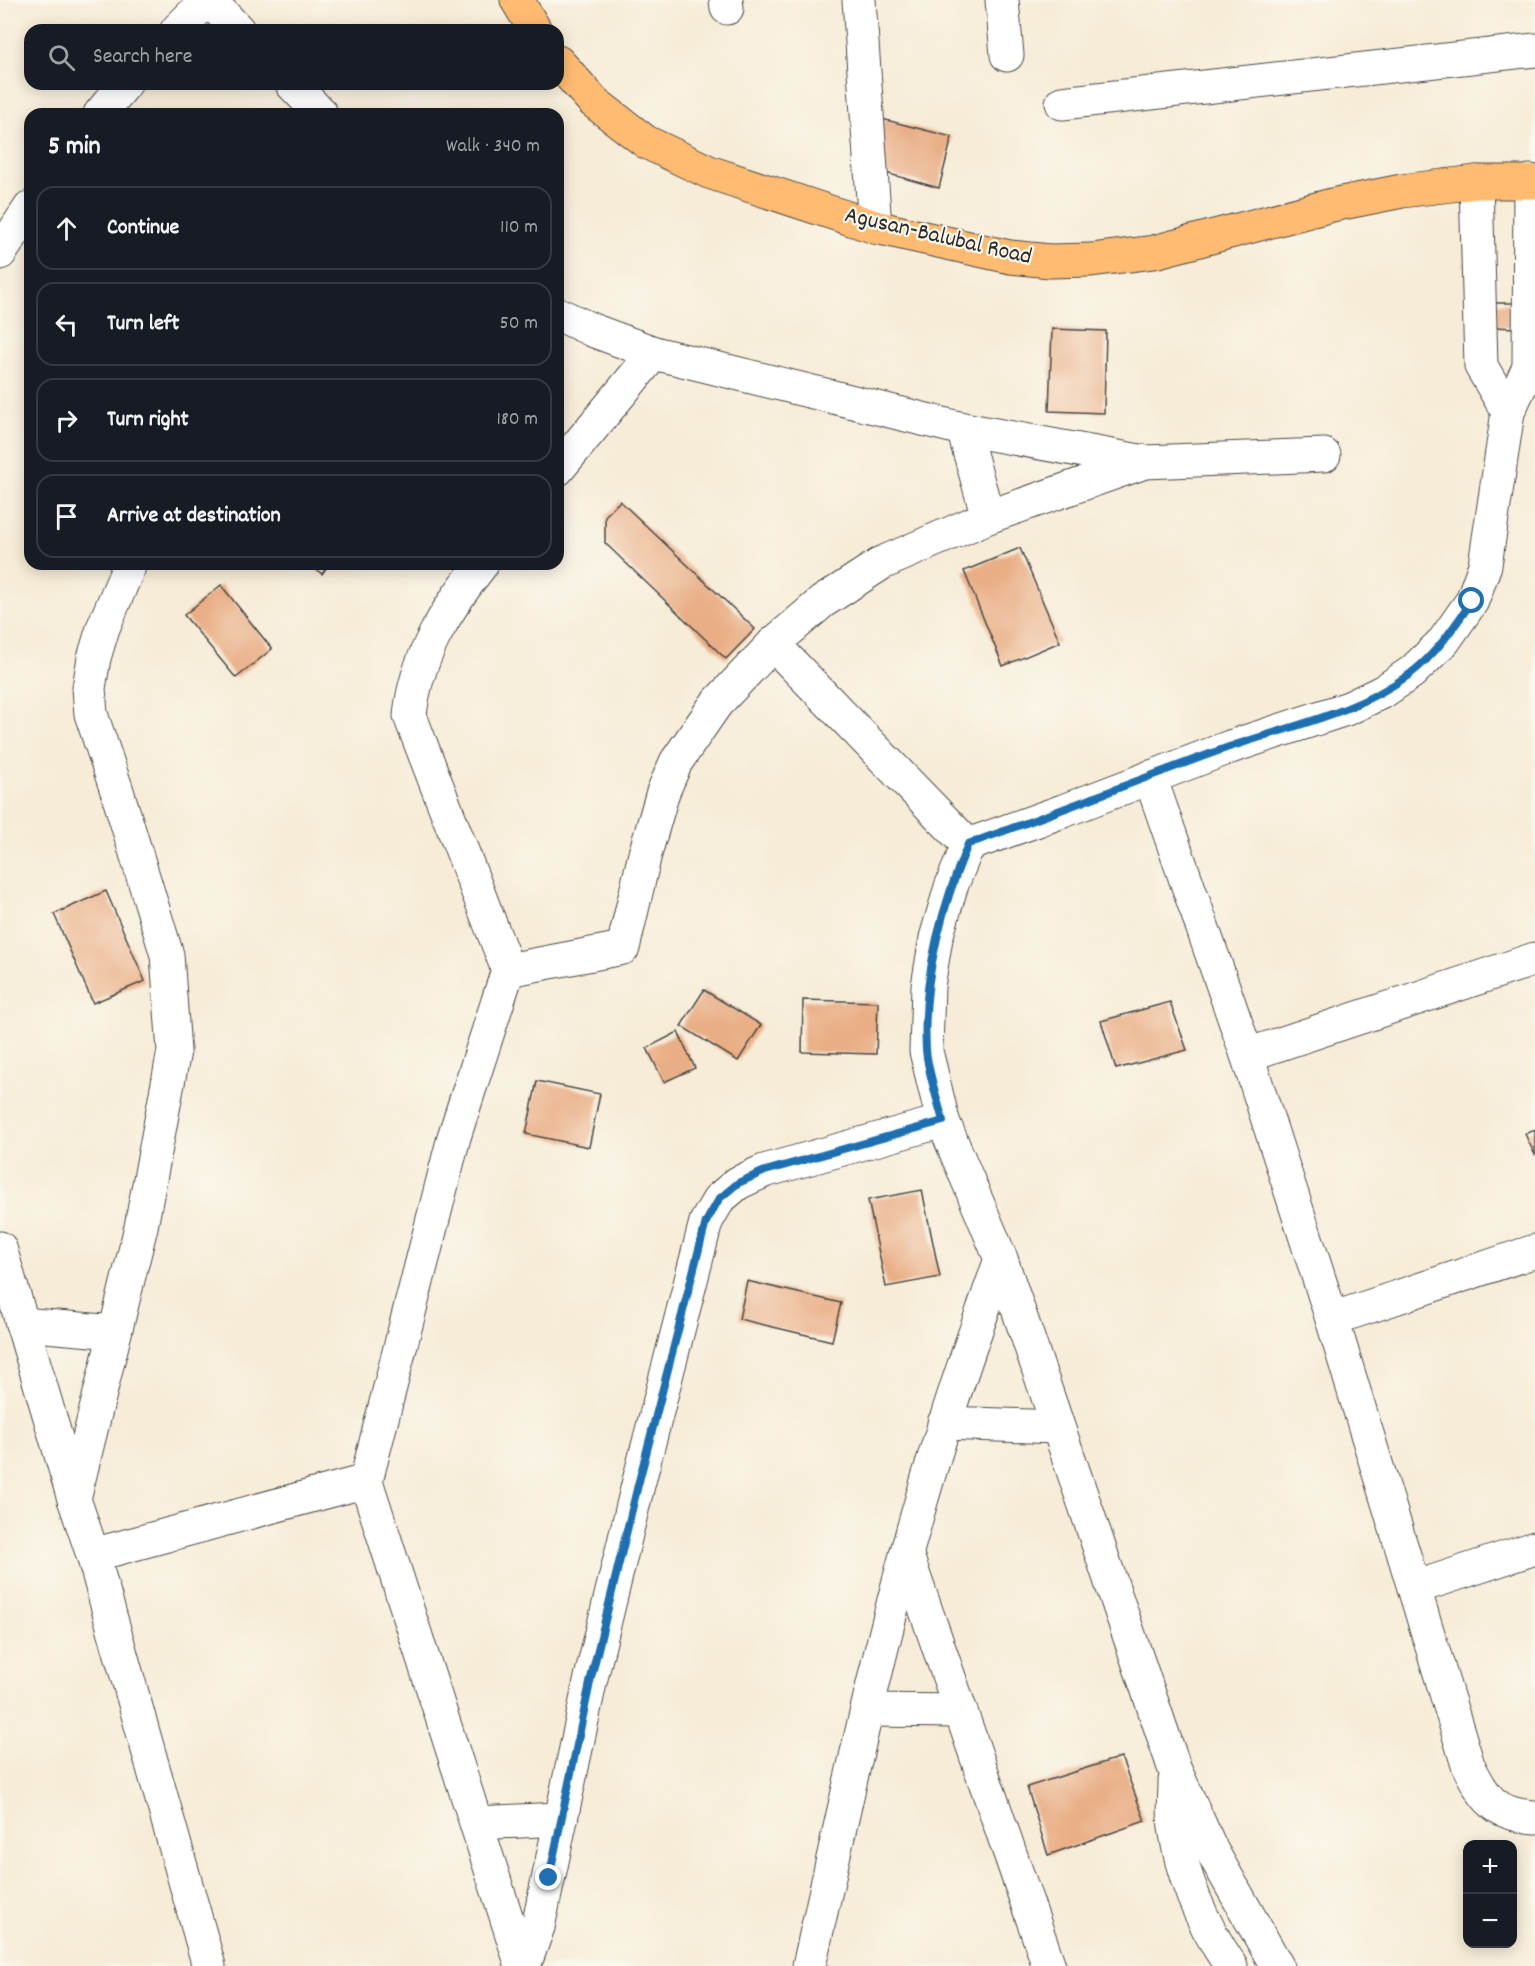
<!DOCTYPE html>
<html lang="en">
<head>
<meta charset="utf-8">
<style>
  :root { --surface:#171b24; --page:#242831; --text:#f1f3f6; --muted:#9ea1a6; --line:#363941 }
  body { margin:0; font-family:Dekko,sans-serif; background:var(--page); color:var(--text) }
  .controls { position:absolute; right:18px; bottom:18px; display:grid; overflow:hidden; border-radius:12px; box-shadow:0 3px 15px #0003 }
  .controls button { width:54px; height:54px; display:grid; place-items:center; padding:0; border:0; border-bottom:2px solid var(--line); background:var(--surface); color:var(--text); font:30px sans-serif }
  .stop { position:absolute; width:18px; height:18px; margin:-14px; border:4px solid #1f6fb2; border-radius:50%; background:#fff }
  .stop.end { background:#1f6fb2; border-color:#fff; box-shadow:0 2px 6px #0008 }
  .list { margin:0; padding:0; list-style:none }
  h2 { display:flex; justify-content:space-between; align-items:center; height:78px; margin:0; padding:0 24px; font-size:26px }
  h2 small { font-size:20px; font-weight:400; color:var(--muted) }
  .list li { display:grid; grid-template-columns:39px 1fr auto; gap:18px; align-items:center; box-sizing:border-box; height:84px; margin:0 12px 12px; padding:0 12px; border:2px solid var(--line); border-radius:18px }
  .list b { display:block; font-size:22px; white-space:nowrap }
  .list em { font-size:20px; font-style:normal; color:var(--muted) }
  .icon { flex:none; width:33px; height:33px; fill:none; stroke:currentColor; stroke-width:2; stroke-linecap:round; stroke-linejoin:round }
  .map { position:relative; flex:none; width:1535px; height:1966px; overflow:hidden }
  .search { position:absolute; background:var(--surface); box-shadow:0 3px 15px #0003; left:24px; top:24px; width:540px; height:66px; display:flex; align-items:center; gap:15px; box-sizing:border-box; padding:0 21px; border-radius:18px; color:var(--muted); font-size:22px }
  .panel { position:absolute; background:var(--surface); box-shadow:0 3px 15px #0003; left:24px; top:108px; width:540px; height:462px; border-radius:18px }
  .map>svg:first-child { display:block }
  .building { fill:#e9ae85 }
  .lines { fill:none; stroke-linecap:round; stroke-linejoin:round }
  .minor-casing { stroke:#494845; stroke-width:35 }
  .major-casing { stroke:#494845; stroke-width:35 }
  .minor { stroke:#fff; stroke-width:33 }
  .major { stroke:#ffbb71; stroke-width:33 }
  .route { stroke:#1f6fb2; stroke-width:8 }
  .labels { text-anchor:middle; dominant-baseline:central; stroke-width:4.5; stroke-linejoin:round; paint-order:stroke }
  .street-label { font-size:24px; fill:#2b2b2b; stroke:#fbf7ec }
</style>
</head>
<body>
<div class="map">
<svg width="1535" height="1966" viewBox="0 0 1535 1966">
  <rect width="100%" height="100%" fill="#fbf7ec"/>
  <filter id="ink" filterUnits="userSpaceOnUse"><feTurbulence type="fractalNoise" baseFrequency=".0167" numOctaves="2"/><feDisplacementMap in="SourceGraphic" scale="12" xChannelSelector="R" yChannelSelector="G"/><feConvolveMatrix kernelMatrix="1 2 1 2 8 2 1 2 1" color-interpolation-filters="sRGB"/></filter>
  <filter id="wash" filterUnits="userSpaceOnUse"><feTurbulence type="fractalNoise" baseFrequency=".008" numOctaves="4" result="noise"/><feDisplacementMap in="SourceGraphic" scale="24" xChannelSelector="R" yChannelSelector="G"/><feGaussianBlur stdDeviation="1.35" result="paint"/><feColorMatrix in="noise" values="0 0 0 0 0 0 0 0 0 0 0 0 0 0 0 0 0 1.4 0 .05"/><feComposite in="paint" operator="in"/></filter>
  <g filter="url(#wash)">
    <rect width="100%" height="100%" fill="#f6ecd7"/>
    <g id="blocks">
      <g class="building">
        <path d="M882,119L952,137L939,188L875,170Z"/>
        <path d="M1494,303H1514V328L1494,327Z"/>
        <path d="M1052,329L1106,331L1104,413L1049,411Z"/>
        <path d="M620,501L755,629L726,659L605,543V516Z"/>
        <path d="M1020,548L1060,642L1003,666L964,571Z"/>
        <path d="M309,564H329L322,574Z"/>
        <path d="M221,585L272,649L236,678L184,615Z"/>
        <path d="M106,891L145,981L93,1003L54,914Z"/>
        <path d="M704,990L761,1025L738,1061L681,1026Z"/>
        <path d="M803,1000L878,1002L876,1054L802,1052Z"/>
        <path d="M1170,1002L1187,1050L1116,1069L1101,1021Z"/>
        <path d="M678,1032L695,1068L664,1082L647,1048Z"/>
        <path d="M537,1081L600,1094L589,1147L526,1134Z"/>
        <path d="M1535,1130V1155L1525,1134Z"/>
        <path d="M922,1190L940,1277L886,1287L868,1200Z"/>
        <path d="M747,1281L841,1303L832,1341L739,1319Z"/>
        <path d="M1121,1757L1145,1821L1048,1855L1027,1787Z"/>
      </g>
    </g>
  </g>
  <g filter="url(#ink)">
    <use href="#blocks" fill-opacity="0" stroke="#494845" stroke-width="1.5"/>
    <g class="lines">
      <defs>
        <g id="minor">
          <path d="M209,0L238,30"/>
          <path d="M726,0L727,8"/>
          <path d="M859,0L875,227"/>
          <path d="M1002,0L1007,55"/>
          <path d="M177,30L207,0"/>
          <path d="M292,84L321,114"/>
          <path d="M1062,103L1535,50"/>
          <path d="M100,114L125,84"/>
          <path d="M1476,182L1481,366L1508,412"/>
          <path d="M0,253L30,208"/>
          <path d="M558,314L592,330L654,353L963,429L1145,462L1324,455"/>
          <path d="M963,429L988,517"/>
          <path d="M558,469L654,353"/>
          <path d="M482,564C447,608 415,659 410,716L508,970L454,1137L366,1481L522,1966"/>
          <path d="M773,644L968,845"/>
          <path d="M1150,777L1247,1055L1332,1319L1468,1765C1485,1799 1495,1815 1535,1817"/>
          <path d="M508,970L623,948L645,854L663,792L676,762L716,704L773,644L822,602L882,563L988,517L1145,462"/>
          <path d="M1247,1055L1535,959"/>
          <path d="M0,1248L74,1499L93,1555L209,1966"/>
          <path d="M1332,1319L1535,1251"/>
          <path d="M22,1324L115,1332"/>
          <path d="M944,1423L1057,1427"/>
          <path d="M74,1499L141,1227L174,1051L167,955L117,791L91,714L89,688L94,658L103,628L130,564"/>
          <path d="M93,1555L366,1481"/>
          <path d="M907,1556L1049,1966"/>
          <path d="M1414,1588L1535,1548"/>
          <path d="M867,1710L961,1711"/>
          <path d="M1175,1781C1175,1796 1173,1812 1175,1827C1182,1878 1202,1924 1231,1966"/>
          <path d="M477,1823L561,1819"/>
          <path d="M524,1966L538,1927L591,1678L638,1485L706,1222L719,1199L738,1183L764,1171L943,1121"/>
          <path d="M809,1966C850,1784 888,1600 945,1423C962,1368 982,1313 1001,1259"/>
          <path d="M1277,1966L1212,1851L1175,1770L1001,1259L943,1121L926,1051L928,986L936,938L951,887L968,845L1063,811L1230,747L1349,708L1384,691L1412,672L1444,641L1472,601L1485,565L1508,412L1529,367L1530,181"/>
        </g>
        <g id="major">
          <path d="M517,0L535,30"/>
          <path d="M558,62L594,102L646,142L709,172L875,227L1010,257L1050,261L1091,260L1154,252L1332,205L1402,191L1476,182H1535"/>
        </g>
      </defs>
      <use href="#minor" class="minor-casing"/>
      <use href="#major" class="major-casing"/>
      <use href="#minor" class="minor"/>
      <use href="#major" class="major"/>
    </g>
  </g>
  <g class="lines" filter="url(#ink)">
    <path class="route" d="M549,1878L591,1678L638,1485L706,1222L719,1199L738,1183L765,1171L943,1121C938,1101 927,1069 926,1049C922,978 941,909 968,844C1056,813 1142,778 1229,747C1291,726 1357,713 1410,674C1436,654 1454,627 1472,601"/>
  </g>
  <g class="labels">
    <g class="street-label">
      <text transform="translate(938 237) rotate(13)">Agusan-Balubal Road</text>
    </g>
  </g>
</svg>
<div class="controls">
<button>+</button>
<button>−</button>
</div>
<div class="stop" style="left:1472px;top:601px"></div>
<div class="stop end" style="left:549px;top:1878px"></div>
<div class="search"><svg class="icon" aria-label="search" viewBox="0 0 24 24"><circle cx="10" cy="10" r="6"/><path d="M15 15l6 6"/></svg>Search here</div>
<section class="panel">
<h2>5 min<small>Walk · 340 m</small></h2>
<ul class="list">
<li><svg class="icon" aria-label="ahead" viewBox="0 0 24 24"><path d="M12 20V5M6 11l6-6 6 6"/></svg><div><b>Continue</b></div><em>110 m</em></li>
<li><svg class="icon" aria-label="left" viewBox="0 0 24 24"><path d="M17 20v-9H6M10 6l-5 5 5 5"/></svg><div><b>Turn left</b></div><em>50 m</em></li>
<li><svg class="icon" aria-label="right" viewBox="0 0 24 24"><path d="M7 20v-9h11M14 6l5 5-5 5"/></svg><div><b>Turn right</b></div><em>180 m</em></li>
<li><svg class="icon" aria-label="arrive" viewBox="0 0 24 24"><path d="M6 21V4h12l-3 4 3 4H6"/></svg><div><b>Arrive at destination</b></div></li>
</ul>
</section>
</div>
</body>
</html>
